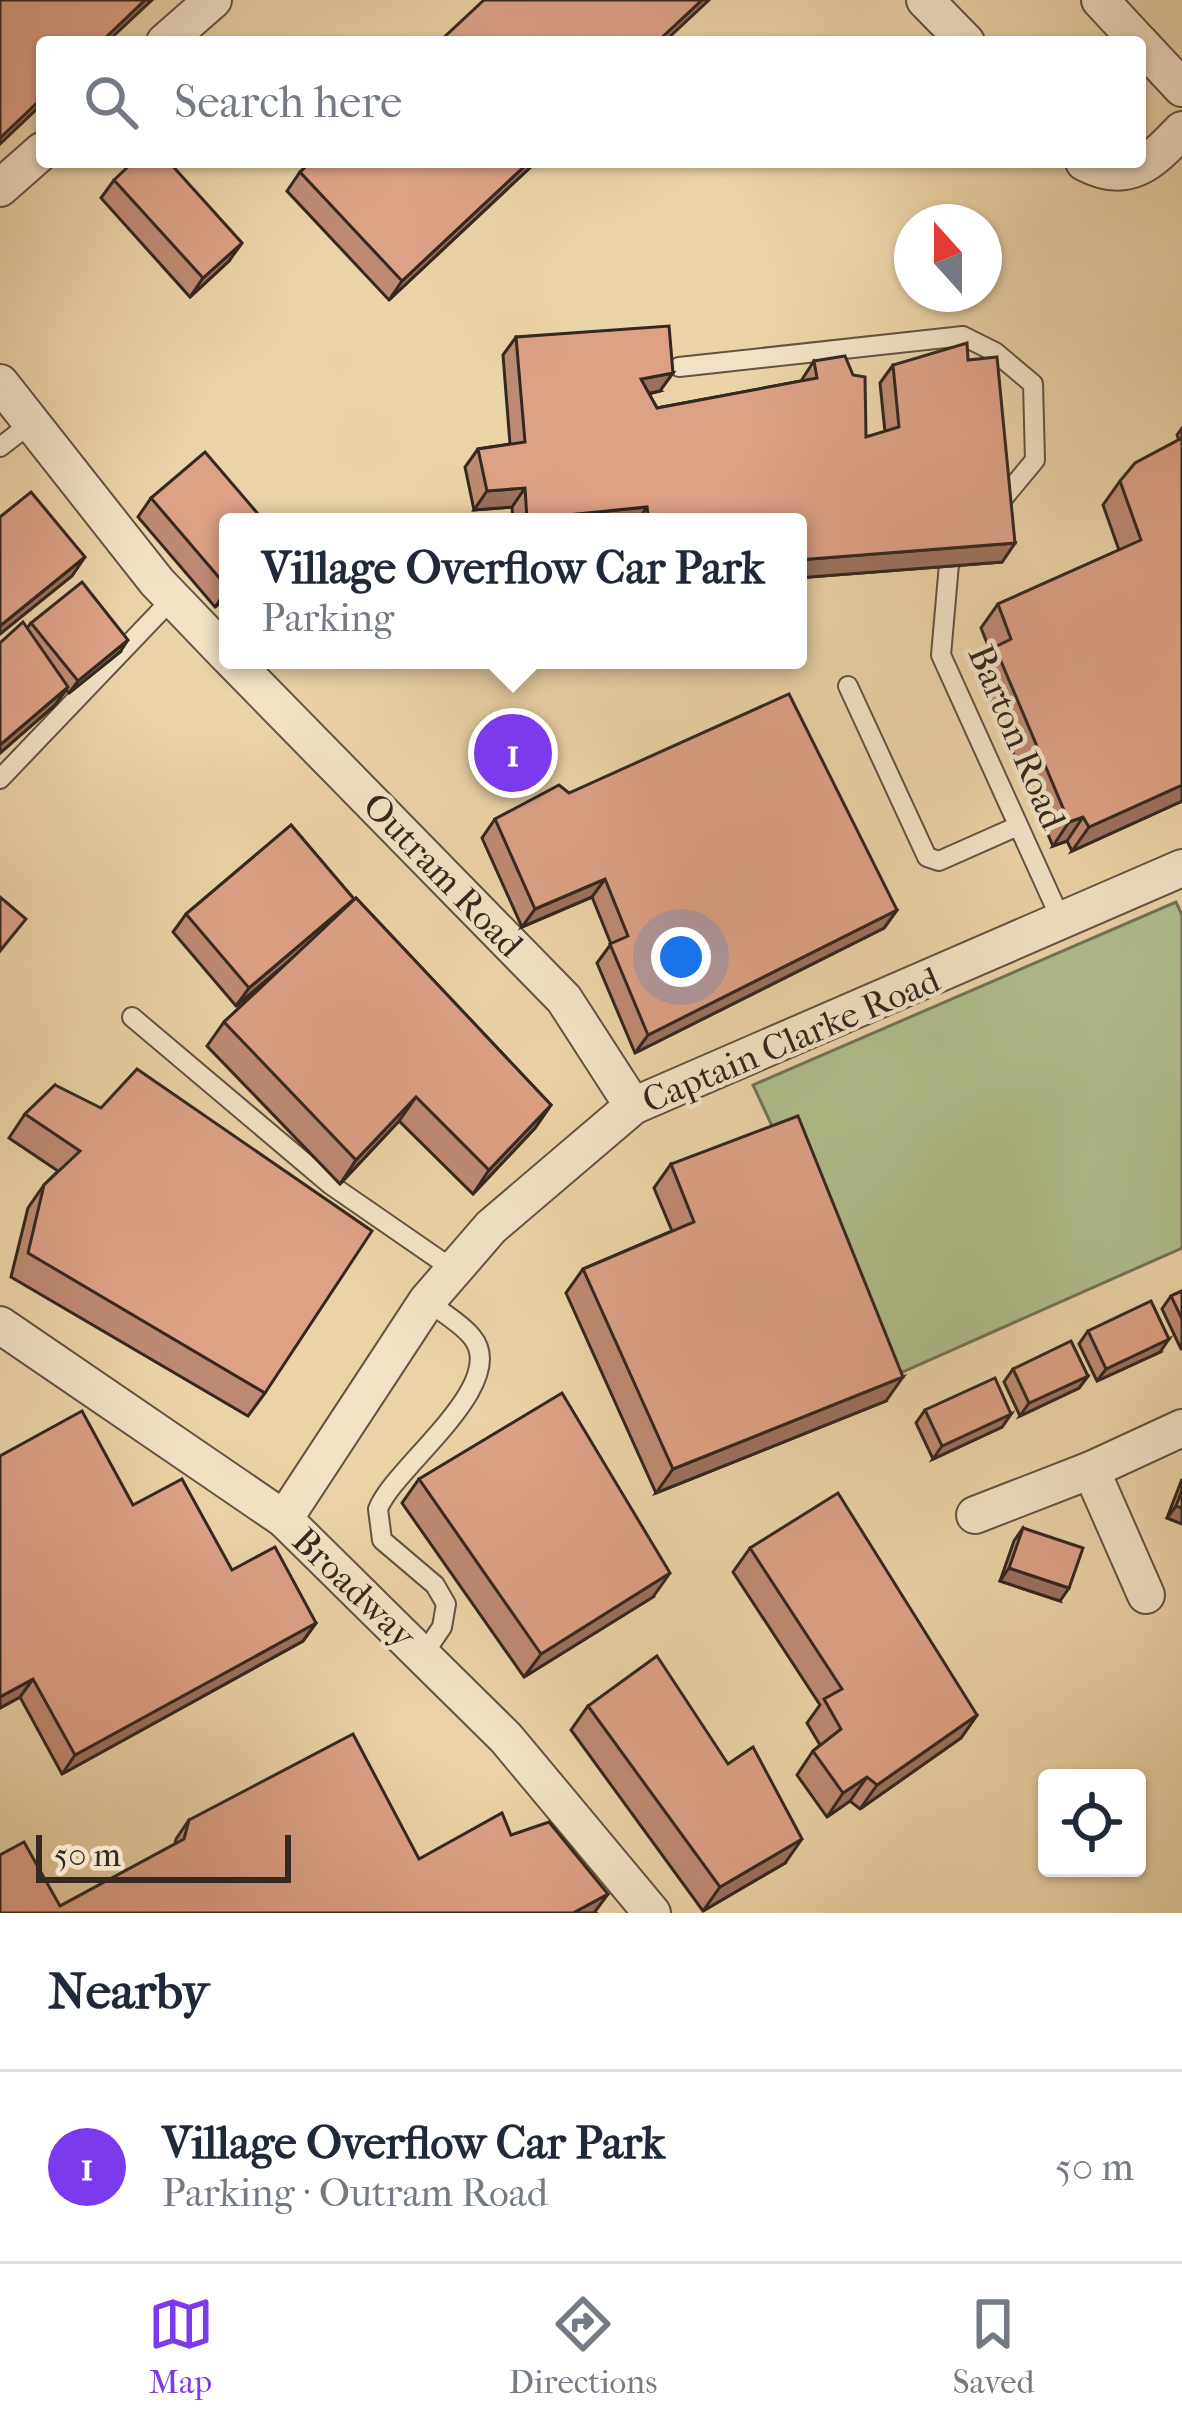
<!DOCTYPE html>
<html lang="en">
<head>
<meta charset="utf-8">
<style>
  :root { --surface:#fff; --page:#f2f2f3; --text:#1f2937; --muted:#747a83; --line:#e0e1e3; --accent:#7c3aed }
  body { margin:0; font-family:"IM FELL French Canon",serif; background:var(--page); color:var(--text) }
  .controls { position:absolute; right:36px; bottom:36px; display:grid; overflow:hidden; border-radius:12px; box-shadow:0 3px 9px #0004 }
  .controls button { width:108px; height:108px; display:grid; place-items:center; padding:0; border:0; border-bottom:3px solid var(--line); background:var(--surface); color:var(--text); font:60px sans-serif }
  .compass { position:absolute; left:894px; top:204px; width:108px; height:108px; border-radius:50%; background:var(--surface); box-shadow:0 3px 9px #0004; rotate:339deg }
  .scale { position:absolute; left:36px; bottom:30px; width:255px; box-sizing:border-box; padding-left:12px; border:6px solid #342820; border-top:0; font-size:33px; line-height:42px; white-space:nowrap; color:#342820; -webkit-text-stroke:9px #f1e2c5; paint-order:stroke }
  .you { position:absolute; left:681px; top:957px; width:42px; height:42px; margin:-30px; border:9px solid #fff; border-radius:50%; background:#1a73e8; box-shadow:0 0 0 18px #1a73e833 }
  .badge { display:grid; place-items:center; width:78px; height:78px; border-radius:50%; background:var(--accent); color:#fff; font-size:39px; font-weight:700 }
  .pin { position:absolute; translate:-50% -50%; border:6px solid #fff; box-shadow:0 3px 12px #0006 }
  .popup { position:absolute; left:219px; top:513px; width:588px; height:156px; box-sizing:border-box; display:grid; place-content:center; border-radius:12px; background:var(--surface); filter:drop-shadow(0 3px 9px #0005); font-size:39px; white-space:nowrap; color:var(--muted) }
  .popup b { font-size:45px; color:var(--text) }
  .popup::after { content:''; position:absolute; left:50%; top:100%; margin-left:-24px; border:24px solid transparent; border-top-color:var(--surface) }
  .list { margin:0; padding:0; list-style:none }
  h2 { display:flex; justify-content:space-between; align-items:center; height:156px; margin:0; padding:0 48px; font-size:51px }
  h2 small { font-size:39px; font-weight:400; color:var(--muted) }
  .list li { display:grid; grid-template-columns:78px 1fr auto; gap:36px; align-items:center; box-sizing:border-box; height:192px; padding:0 48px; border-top:3px solid var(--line) }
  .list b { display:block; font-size:45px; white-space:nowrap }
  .list p { margin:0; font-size:39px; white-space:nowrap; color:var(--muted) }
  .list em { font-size:39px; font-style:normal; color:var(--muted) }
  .icon { flex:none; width:66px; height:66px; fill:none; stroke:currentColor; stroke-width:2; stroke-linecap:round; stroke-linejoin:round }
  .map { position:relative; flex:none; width:1182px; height:1913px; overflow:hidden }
  .search { position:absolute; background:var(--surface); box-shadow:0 3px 9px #0004; left:36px; right:36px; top:36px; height:132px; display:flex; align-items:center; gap:30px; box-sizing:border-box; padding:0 42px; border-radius:12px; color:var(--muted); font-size:45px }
  .sheet { height:348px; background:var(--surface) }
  nav { display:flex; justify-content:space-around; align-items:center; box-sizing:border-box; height:168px; border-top:3px solid var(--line); background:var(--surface); font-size:33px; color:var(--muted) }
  nav a { display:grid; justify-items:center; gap:6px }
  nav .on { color:var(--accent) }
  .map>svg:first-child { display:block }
  .green { fill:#b0be8c; stroke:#727356; stroke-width:3 }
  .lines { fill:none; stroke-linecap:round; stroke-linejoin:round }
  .lane-casing { stroke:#625342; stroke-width:22 }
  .street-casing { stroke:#625342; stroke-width:40 }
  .lane { stroke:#f1e2c5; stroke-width:18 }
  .street { stroke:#f1e2c5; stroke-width:36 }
  .wall { fill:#be8a73; stroke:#342820; stroke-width:3 }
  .shaded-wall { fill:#9b715e; stroke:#342820; stroke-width:3 }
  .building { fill:#dda186; stroke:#342820; stroke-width:3 }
  .labels { text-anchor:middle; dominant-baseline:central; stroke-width:9; stroke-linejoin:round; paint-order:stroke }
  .street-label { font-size:36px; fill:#342820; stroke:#f1e2c5 }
</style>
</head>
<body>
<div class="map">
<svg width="1182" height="1913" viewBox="0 0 1182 1913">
  <rect width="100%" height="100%" fill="#ead3a6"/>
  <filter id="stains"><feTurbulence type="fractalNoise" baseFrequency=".00167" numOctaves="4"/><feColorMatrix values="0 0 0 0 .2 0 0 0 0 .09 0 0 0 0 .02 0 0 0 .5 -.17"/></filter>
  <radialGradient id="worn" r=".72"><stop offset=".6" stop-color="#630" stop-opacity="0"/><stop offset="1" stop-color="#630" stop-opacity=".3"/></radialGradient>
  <path class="green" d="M1176,902L1182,915V1248L889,1378L753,1085Z"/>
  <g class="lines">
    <defs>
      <g id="lane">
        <path d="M679,367L963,336L995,352L1033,384L1035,460L996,507"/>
        <path d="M0,447L30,424"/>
        <path d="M963,547L949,564L941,655L1063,924"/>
        <path d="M848,686L927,857L939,861L1018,826"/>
        <path d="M0,779L172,599"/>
        <path d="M132,1017L331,1185L454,1270"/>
        <path d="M423,1655L442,1627L446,1604L435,1585L382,1540L378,1509C395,1466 511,1384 472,1337C461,1323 441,1312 427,1301"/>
      </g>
      <g id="street">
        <path d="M925,0L966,42"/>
        <path d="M1100,0L1139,42"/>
        <path d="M165,42L213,0"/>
        <path d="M1140,43L1182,88"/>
        <path d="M1084,162C1129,186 1151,162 1182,130"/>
        <path d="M0,188L42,151"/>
        <path d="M0,383L157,582L228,656"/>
        <path d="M232,660L564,999L633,1106"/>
        <path d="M0,1325L284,1519L506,1738L652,1913"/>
        <path d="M975,1515L1091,1470"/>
        <path d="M284,1519L427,1301L491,1227L633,1106L1182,868"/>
        <path d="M1146,1595L1091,1470L1182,1428"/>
      </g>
    </defs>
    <use href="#lane" class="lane-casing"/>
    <use href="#street" class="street-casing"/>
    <use href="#lane" class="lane"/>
    <use href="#street" class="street"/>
  </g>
  <g class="wall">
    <path d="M311,162H536L389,300L287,191L300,172Z"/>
    <path d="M114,180L229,261L190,297L101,198Z"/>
    <path d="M516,337L660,391L649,394L657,408L801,381L814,361L866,437L885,432L880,383L893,365L968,360L1015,543L1002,562L798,578V522H513L512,507L474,510L465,467L478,449L510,444L503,355Z"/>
    <path d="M1182,428V801L1072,851L1067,841L1053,846L978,671L991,653L981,628L998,604L1119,550L1103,505L1120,481L1179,440L1177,435Z"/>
    <path d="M151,498L228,522V596L215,607L138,517Z"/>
    <path d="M31,623L120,652L69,693L66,690L55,705L0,753V643L27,628Z"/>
    <path d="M569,793L897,910L884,928L635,1053L597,963L611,944L592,897L522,927L482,838L495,819Z"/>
    <path d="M291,825L354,899L352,902L356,898L551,1105L535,1128L473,1194L399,1121L340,1184L207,1046L224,1022L283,967L236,1006L173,932L186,914Z"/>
    <path d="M55,1085L265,1393L248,1416L11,1277L28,1208L44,1185L58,1171L9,1138L25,1114Z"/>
    <path d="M671,1164L886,1401L656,1493L566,1293L583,1269L672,1231L654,1188Z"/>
    <path d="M1182,1291V1349H1181L1162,1309L1171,1296Z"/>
    <path d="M1088,1331L1160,1352L1097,1381L1079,1344Z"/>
    <path d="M1013,1369L1088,1376L1079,1388L1020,1416L1004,1382Z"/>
    <path d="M925,1410L1011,1414L1002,1427L933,1459L916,1423Z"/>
    <path d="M0,1456L133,1505L232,1570L316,1623L303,1641L62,1774L20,1697L0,1708Z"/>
    <path d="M419,1479L653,1597L524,1677L402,1503Z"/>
    <path d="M1182,1479V1524L1167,1518Z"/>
    <path d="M1023,1528L1060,1601L1000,1581L1014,1541Z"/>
    <path d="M750,1548L977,1715L961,1738L860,1809L850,1801L827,1817L797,1775L813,1751L820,1745L807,1723L820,1705L733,1572Z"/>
    <path d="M588,1706L785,1863L703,1911L571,1730Z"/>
    <path d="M189,1820L419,1859L511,1835L595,1912L0,1913L60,1906L175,1844L176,1839Z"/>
  </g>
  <g class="shaded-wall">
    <path d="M145,0H152L107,42H101Z"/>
    <path d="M702,0H709L664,42H657Z"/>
    <path d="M42,98V104L0,144V138Z"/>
    <path d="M529,162H536L389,300L402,281Z"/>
    <path d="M242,243L229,261L190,297L203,278Z"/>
    <path d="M673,373L660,391L628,398L641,379Z"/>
    <path d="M525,488L512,507L474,510L487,491Z"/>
    <path d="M647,507L637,522H524L527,519Z"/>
    <path d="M1015,543L1002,562L798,578V560Z"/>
    <path d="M85,557L72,576L0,634V626Z"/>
    <path d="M228,588V596L215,607Z"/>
    <path d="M128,640L120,652L69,693L78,681Z"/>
    <path d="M68,687L55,705L0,753V745Z"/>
    <path d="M1182,785V801L1072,851L1089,827Z"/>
    <path d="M1083,817L1067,841L1053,846L1069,822Z"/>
    <path d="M605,879L592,897L522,927L535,909Z"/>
    <path d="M354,899L341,917L236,1006L249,988Z"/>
    <path d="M897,910L884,928L635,1053L648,1035Z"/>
    <path d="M416,1097L399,1121L340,1184L356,1160Z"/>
    <path d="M551,1105L535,1128L473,1194L489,1170Z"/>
    <path d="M1169,1339L1160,1352L1097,1381L1106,1369Z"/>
    <path d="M1088,1376L1079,1388L1020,1416L1029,1403Z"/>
    <path d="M903,1377L886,1401L656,1493L673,1469Z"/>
    <path d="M1011,1414L1002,1427L933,1459L942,1446Z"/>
    <path d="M1176,1506L1182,1508V1524L1167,1518Z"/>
    <path d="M1009,1568L1069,1588L1060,1601L1000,1581Z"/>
    <path d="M670,1573L653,1597L524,1677L541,1654Z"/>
    <path d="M316,1623L303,1641L62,1774L75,1755Z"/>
    <path d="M33,1679L20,1697L0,1708V1697Z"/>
    <path d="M977,1715L961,1738L860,1809L877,1785Z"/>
    <path d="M867,1777L850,1801L827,1817L843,1793Z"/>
    <path d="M802,1839L785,1863L703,1911L720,1887Z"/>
    <path d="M608,1894L594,1913H573Z"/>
  </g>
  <g class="building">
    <path d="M0,0H145L101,42H42V98L0,138Z"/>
    <path d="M484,0H702L657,42H439Z"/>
    <path d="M133,162H169L242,243L203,278L114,180Z"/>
    <path d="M311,162H529L402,281L300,172Z"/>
    <path d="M669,326L673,373L641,379L657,408L817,378L814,361L845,356L853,375L865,377L866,437L899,427L893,365L967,343L968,360L997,357L1015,543L798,560V522H649L647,507L527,519L525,488L487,491L478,449L525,442L516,337Z"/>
    <path d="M1182,438V785L1089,827L1083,817L1069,822L995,647L1011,639L998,604L1141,540L1120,481L1135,463Z"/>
    <path d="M205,452L265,522H228V588L151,498Z"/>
    <path d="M31,492L85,557L0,626V517Z"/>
    <path d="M82,582L128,640L78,681L31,623Z"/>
    <path d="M23,622L68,687L0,745V643Z"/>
    <path d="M789,694L897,910L648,1035L610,944L628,936L605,879L535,909L495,819L559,785L569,793Z"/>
    <path d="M291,825L354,899L249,988L186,914Z"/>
    <path d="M0,897L26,919L0,951Z"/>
    <path d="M356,898L551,1105L489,1170L416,1097L356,1160L224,1022Z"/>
    <path d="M137,1069L372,1231L265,1393L28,1253L44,1185L80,1151L25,1114L55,1085L101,1108Z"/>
    <path d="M798,1116L903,1377L673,1469L583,1269L694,1222L671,1164Z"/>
    <path d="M1182,1291V1319L1171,1296Z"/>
    <path d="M1151,1301L1169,1339L1106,1369L1088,1331Z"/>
    <path d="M1071,1341L1088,1376L1029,1403L1013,1369Z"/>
    <path d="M995,1378L1011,1414L942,1446L925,1410Z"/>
    <path d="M562,1393L670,1573L541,1654L419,1479Z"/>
    <path d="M82,1411L133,1505L182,1479L232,1570L275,1547L316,1623L75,1755L33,1679L0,1697V1456Z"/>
    <path d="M1182,1490V1508L1176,1506Z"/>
    <path d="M838,1493L977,1715L877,1785L867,1777L843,1793L813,1751L841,1729L824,1699L842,1689L750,1548Z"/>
    <path d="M1023,1528L1083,1548L1069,1588L1009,1568Z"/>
    <path d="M657,1656L728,1764L753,1747L802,1839L720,1887L588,1706Z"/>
    <path d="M353,1734L419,1859L502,1813L511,1835L549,1822L608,1894L573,1913H0V1855L24,1842L60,1906L184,1839L189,1820Z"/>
  </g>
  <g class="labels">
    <g class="street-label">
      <text transform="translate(1017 737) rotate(67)">Barton Road</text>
      <text transform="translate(443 875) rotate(46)">Outram Road</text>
      <text transform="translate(791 1040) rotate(-23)">Captain Clarke Road</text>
      <text transform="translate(354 1588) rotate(44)">Broadway</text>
    </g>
  </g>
  <rect width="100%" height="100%" filter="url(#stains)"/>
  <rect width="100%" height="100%" fill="url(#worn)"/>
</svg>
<div class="controls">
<button><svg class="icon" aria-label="locate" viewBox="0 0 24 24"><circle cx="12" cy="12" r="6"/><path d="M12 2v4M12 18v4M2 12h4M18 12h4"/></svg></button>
</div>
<svg class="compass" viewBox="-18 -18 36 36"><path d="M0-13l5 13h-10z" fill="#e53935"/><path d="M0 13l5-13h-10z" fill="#747a83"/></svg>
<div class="scale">50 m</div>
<div class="you"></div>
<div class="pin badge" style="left:513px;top:753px">1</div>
<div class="popup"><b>Village Overflow Car Park</b>Parking</div>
<div class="search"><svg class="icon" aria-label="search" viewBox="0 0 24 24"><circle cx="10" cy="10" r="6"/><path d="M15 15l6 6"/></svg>Search here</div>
</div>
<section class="sheet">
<h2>Nearby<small></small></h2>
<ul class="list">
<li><span class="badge">1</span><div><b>Village Overflow Car Park</b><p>Parking · Outram Road</p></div><em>50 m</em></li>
</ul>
</section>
<nav>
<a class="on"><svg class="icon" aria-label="map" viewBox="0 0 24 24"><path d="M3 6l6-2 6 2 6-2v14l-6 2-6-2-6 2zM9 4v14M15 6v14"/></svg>Map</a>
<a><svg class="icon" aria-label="directions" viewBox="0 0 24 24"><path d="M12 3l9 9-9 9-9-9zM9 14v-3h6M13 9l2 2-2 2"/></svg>Directions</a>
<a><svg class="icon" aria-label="saved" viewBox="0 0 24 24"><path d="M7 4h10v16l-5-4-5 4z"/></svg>Saved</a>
</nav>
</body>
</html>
